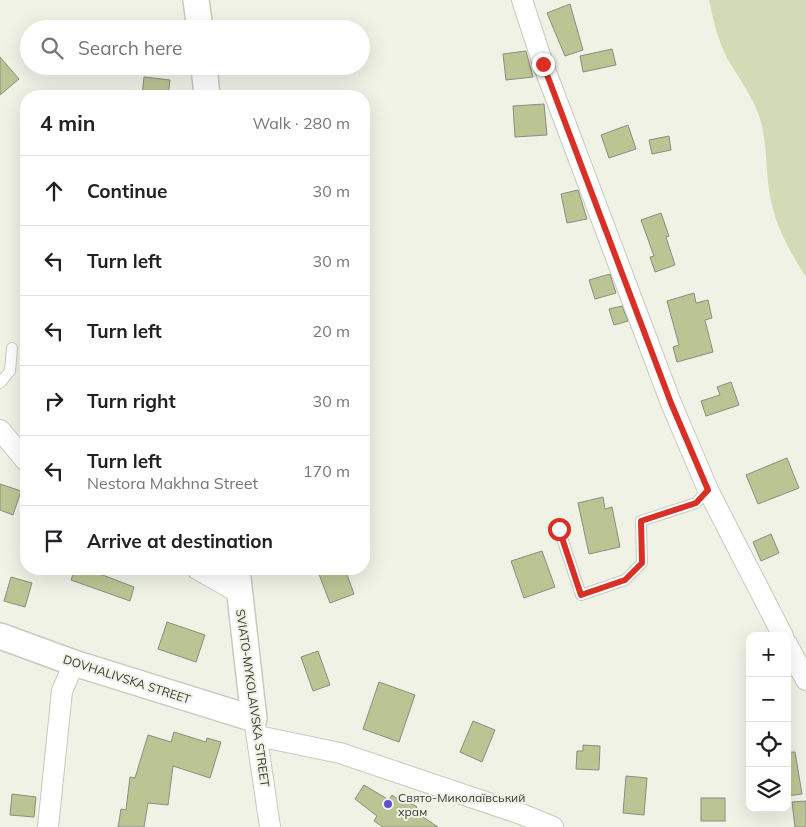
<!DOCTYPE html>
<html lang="en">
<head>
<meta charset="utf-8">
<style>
  :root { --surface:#fff; --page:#f2f2f2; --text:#202124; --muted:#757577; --line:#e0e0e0 }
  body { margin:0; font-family:Mulish,sans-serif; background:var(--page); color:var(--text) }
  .controls { position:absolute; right:15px; bottom:15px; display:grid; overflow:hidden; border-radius:10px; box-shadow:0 5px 20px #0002 }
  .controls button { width:45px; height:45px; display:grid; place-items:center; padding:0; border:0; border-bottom:1px solid var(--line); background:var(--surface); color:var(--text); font:25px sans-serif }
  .stop { position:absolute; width:15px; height:15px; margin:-11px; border:4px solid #d93025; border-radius:50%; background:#fff }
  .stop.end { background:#d93025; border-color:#fff; box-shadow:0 1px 5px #0008 }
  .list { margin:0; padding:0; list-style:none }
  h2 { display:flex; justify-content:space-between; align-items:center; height:65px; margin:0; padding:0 20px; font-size:21px }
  h2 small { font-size:16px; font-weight:400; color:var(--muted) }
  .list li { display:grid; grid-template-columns:32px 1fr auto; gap:15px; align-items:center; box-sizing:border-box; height:70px; padding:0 20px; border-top:1px solid var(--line) }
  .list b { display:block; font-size:19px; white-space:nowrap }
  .list p { margin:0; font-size:16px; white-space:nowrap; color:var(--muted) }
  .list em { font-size:16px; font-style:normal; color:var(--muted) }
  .icon { flex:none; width:28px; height:28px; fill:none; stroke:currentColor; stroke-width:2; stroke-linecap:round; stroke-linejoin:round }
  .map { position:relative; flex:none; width:806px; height:827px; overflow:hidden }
  .search { position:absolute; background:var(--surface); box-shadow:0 5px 20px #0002; left:20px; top:20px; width:350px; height:55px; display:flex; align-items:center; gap:12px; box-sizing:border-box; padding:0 18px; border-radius:28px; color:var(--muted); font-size:19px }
  .panel { position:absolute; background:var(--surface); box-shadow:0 5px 20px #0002; left:20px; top:90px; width:350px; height:485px; border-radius:20px }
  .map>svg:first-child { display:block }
  .green { fill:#d2dab6 }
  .building { fill:#bbc594; stroke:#8a8d81 }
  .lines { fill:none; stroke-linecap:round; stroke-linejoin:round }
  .service-casing { stroke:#c7cabe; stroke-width:12 }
  .minor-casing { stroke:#c7cabe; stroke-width:22 }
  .tertiary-casing { stroke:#c7cabe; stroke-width:28 }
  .service { stroke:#fff; stroke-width:10 }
  .minor { stroke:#fff; stroke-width:20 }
  .tertiary { stroke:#fff; stroke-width:25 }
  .route { stroke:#d93025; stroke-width:6 }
  .poi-dot { fill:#5f4fc8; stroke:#eff2e5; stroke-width:2 }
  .labels { text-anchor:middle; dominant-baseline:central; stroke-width:4; stroke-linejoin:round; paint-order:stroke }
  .street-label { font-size:12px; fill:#393a35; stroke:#eff2e5 }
  .poi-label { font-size:12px; fill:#393a35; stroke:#eff2e5; text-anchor:start }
</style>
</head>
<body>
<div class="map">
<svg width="806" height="827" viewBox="0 0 806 827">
  <rect width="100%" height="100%" fill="#eff2e5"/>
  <path class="green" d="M709,0H806V277C792,255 778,231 772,205C765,178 768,149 761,122C755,99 739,79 727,58C718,40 713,19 709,0Z"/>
  <g class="building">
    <path d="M570,4L583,50L565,56L547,13Z"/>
    <path d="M612,49L616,65L583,72L580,56Z"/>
    <path d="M526,51L533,77L506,80L503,54Z"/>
    <path d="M0,57L19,79L0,95Z"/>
    <path d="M144,77L170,80L168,96H142Z"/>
    <path d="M544,104L547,135L515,137L513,106Z"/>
    <path d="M628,125L636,149L609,158L601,135Z"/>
    <path d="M669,136L671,150L652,154L649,140Z"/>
    <path d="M578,190L587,219L567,223L561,194Z"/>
    <path d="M661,213L669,236L666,237L675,265L655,272L650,257L654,256L641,220Z"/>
    <path d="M610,274L616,293L595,299L589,280Z"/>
    <path d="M694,293L696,303L708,300L712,318L705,320L713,352L677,362L673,347L679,345L667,301Z"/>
    <path d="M622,306L628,321L614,325L609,309Z"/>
    <path d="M731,382L739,405L706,416L701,401L720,395L717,387Z"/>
    <path d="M787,458L799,488L758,504L746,475Z"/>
    <path d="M0,484L21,491L13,515L0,510Z"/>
    <path d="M603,497L605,509L612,507L620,547L589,554L578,503Z"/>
    <path d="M771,534L779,553L761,561L753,542Z"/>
    <path d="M542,551L555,587L524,598L511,561Z"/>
    <path d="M75,569H102L100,574L134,587L130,601L71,580Z"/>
    <path d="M317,569H345L354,594L330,603Z"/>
    <path d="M11,577L32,583L25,607L4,601Z"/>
    <path d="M167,622L205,635L196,662L158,649Z"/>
    <path d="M318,651L330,685L313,691L301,657Z"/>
    <path d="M379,682L415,695L399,742L363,729Z"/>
    <path d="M473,721L495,730L482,762L460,752Z"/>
    <path d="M174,732L206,742L207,738L221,742L210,778L173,766L168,805L148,803L144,827H118L121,809L126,810L130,777L135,778L148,735L171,742Z"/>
    <path d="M583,745L600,746L599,770L576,769L577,751H583Z"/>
    <path d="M787,752H795L802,794L787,796Z"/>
    <path d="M626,776L647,778L644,815L623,813Z"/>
    <path d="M364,785L389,800L392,795L402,802L404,799L417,807L414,811L438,827H383L374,821L377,816L355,799Z"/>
    <path d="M12,794L36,797L34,817L10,815Z"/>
    <rect x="701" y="798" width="24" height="23"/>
    <path d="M806,801V827H795L792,802Z"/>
  </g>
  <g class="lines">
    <defs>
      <g id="service">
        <path d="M0,383L10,371L12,348"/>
        <path d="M559,529L581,595L625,580L642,563L641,521L696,503L708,490"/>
      </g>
      <g id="minor">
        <path d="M522,0L543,64L671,403L708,490L783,636"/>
        <path d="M0,430L26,461"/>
        <path d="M197,569L239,593"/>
        <path d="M787,644L806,680"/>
        <path d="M255,725L270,827"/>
        <path d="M258,736L340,753L524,815L553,827"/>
        <path d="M48,827L62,691L74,663"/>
      </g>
      <g id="tertiary">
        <path d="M196,0L200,29"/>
        <path d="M204,66L207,96"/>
        <path d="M0,636L74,663L254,719L237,569"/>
      </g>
    </defs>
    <use href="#service" class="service-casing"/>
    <use href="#minor" class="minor-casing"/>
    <use href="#tertiary" class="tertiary-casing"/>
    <use href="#service" class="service"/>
    <use href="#minor" class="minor"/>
    <use href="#tertiary" class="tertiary"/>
  </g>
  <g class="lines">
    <path class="route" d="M543,64L671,403L708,490L696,503L641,521L642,563L625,580L581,595L559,529"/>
  </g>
  <circle class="poi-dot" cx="388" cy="804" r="5"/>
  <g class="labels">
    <g class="street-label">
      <text transform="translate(127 679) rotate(18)">DOVHALIVSKA STREET</text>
      <text transform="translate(253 698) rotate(82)">SVIATO-MYKOLAIVSKA STREET</text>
    </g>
    <g class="poi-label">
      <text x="398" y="797">Свято-Миколаївський<tspan x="398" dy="14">храм</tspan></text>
    </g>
  </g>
</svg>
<div class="controls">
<button>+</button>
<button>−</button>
<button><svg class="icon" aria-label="locate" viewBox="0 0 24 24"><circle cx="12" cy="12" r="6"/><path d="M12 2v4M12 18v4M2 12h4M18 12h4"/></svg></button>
<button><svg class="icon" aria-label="layers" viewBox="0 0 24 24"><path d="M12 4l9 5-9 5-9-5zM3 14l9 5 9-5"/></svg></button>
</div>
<div class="stop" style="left:559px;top:529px"></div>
<div class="stop end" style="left:543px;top:64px"></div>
<div class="search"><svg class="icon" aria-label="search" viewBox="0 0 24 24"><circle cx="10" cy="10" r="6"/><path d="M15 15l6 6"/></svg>Search here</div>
<section class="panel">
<h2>4 min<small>Walk · 280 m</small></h2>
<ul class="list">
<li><svg class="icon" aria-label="ahead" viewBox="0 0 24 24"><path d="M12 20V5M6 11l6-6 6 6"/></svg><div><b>Continue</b></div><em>30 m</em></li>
<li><svg class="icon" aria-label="left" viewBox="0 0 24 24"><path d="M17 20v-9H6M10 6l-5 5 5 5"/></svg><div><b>Turn left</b></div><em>30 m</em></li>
<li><svg class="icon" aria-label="left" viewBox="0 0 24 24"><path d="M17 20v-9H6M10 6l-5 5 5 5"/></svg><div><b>Turn left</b></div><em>20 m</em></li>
<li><svg class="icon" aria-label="right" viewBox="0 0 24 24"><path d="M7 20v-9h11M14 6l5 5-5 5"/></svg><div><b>Turn right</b></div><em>30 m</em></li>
<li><svg class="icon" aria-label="left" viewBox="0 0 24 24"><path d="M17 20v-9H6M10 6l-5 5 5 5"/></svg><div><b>Turn left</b><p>Nestora Makhna Street</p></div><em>170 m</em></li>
<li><svg class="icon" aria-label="arrive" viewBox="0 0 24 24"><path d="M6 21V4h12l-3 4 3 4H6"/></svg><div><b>Arrive at destination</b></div></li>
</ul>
</section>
</div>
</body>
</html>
